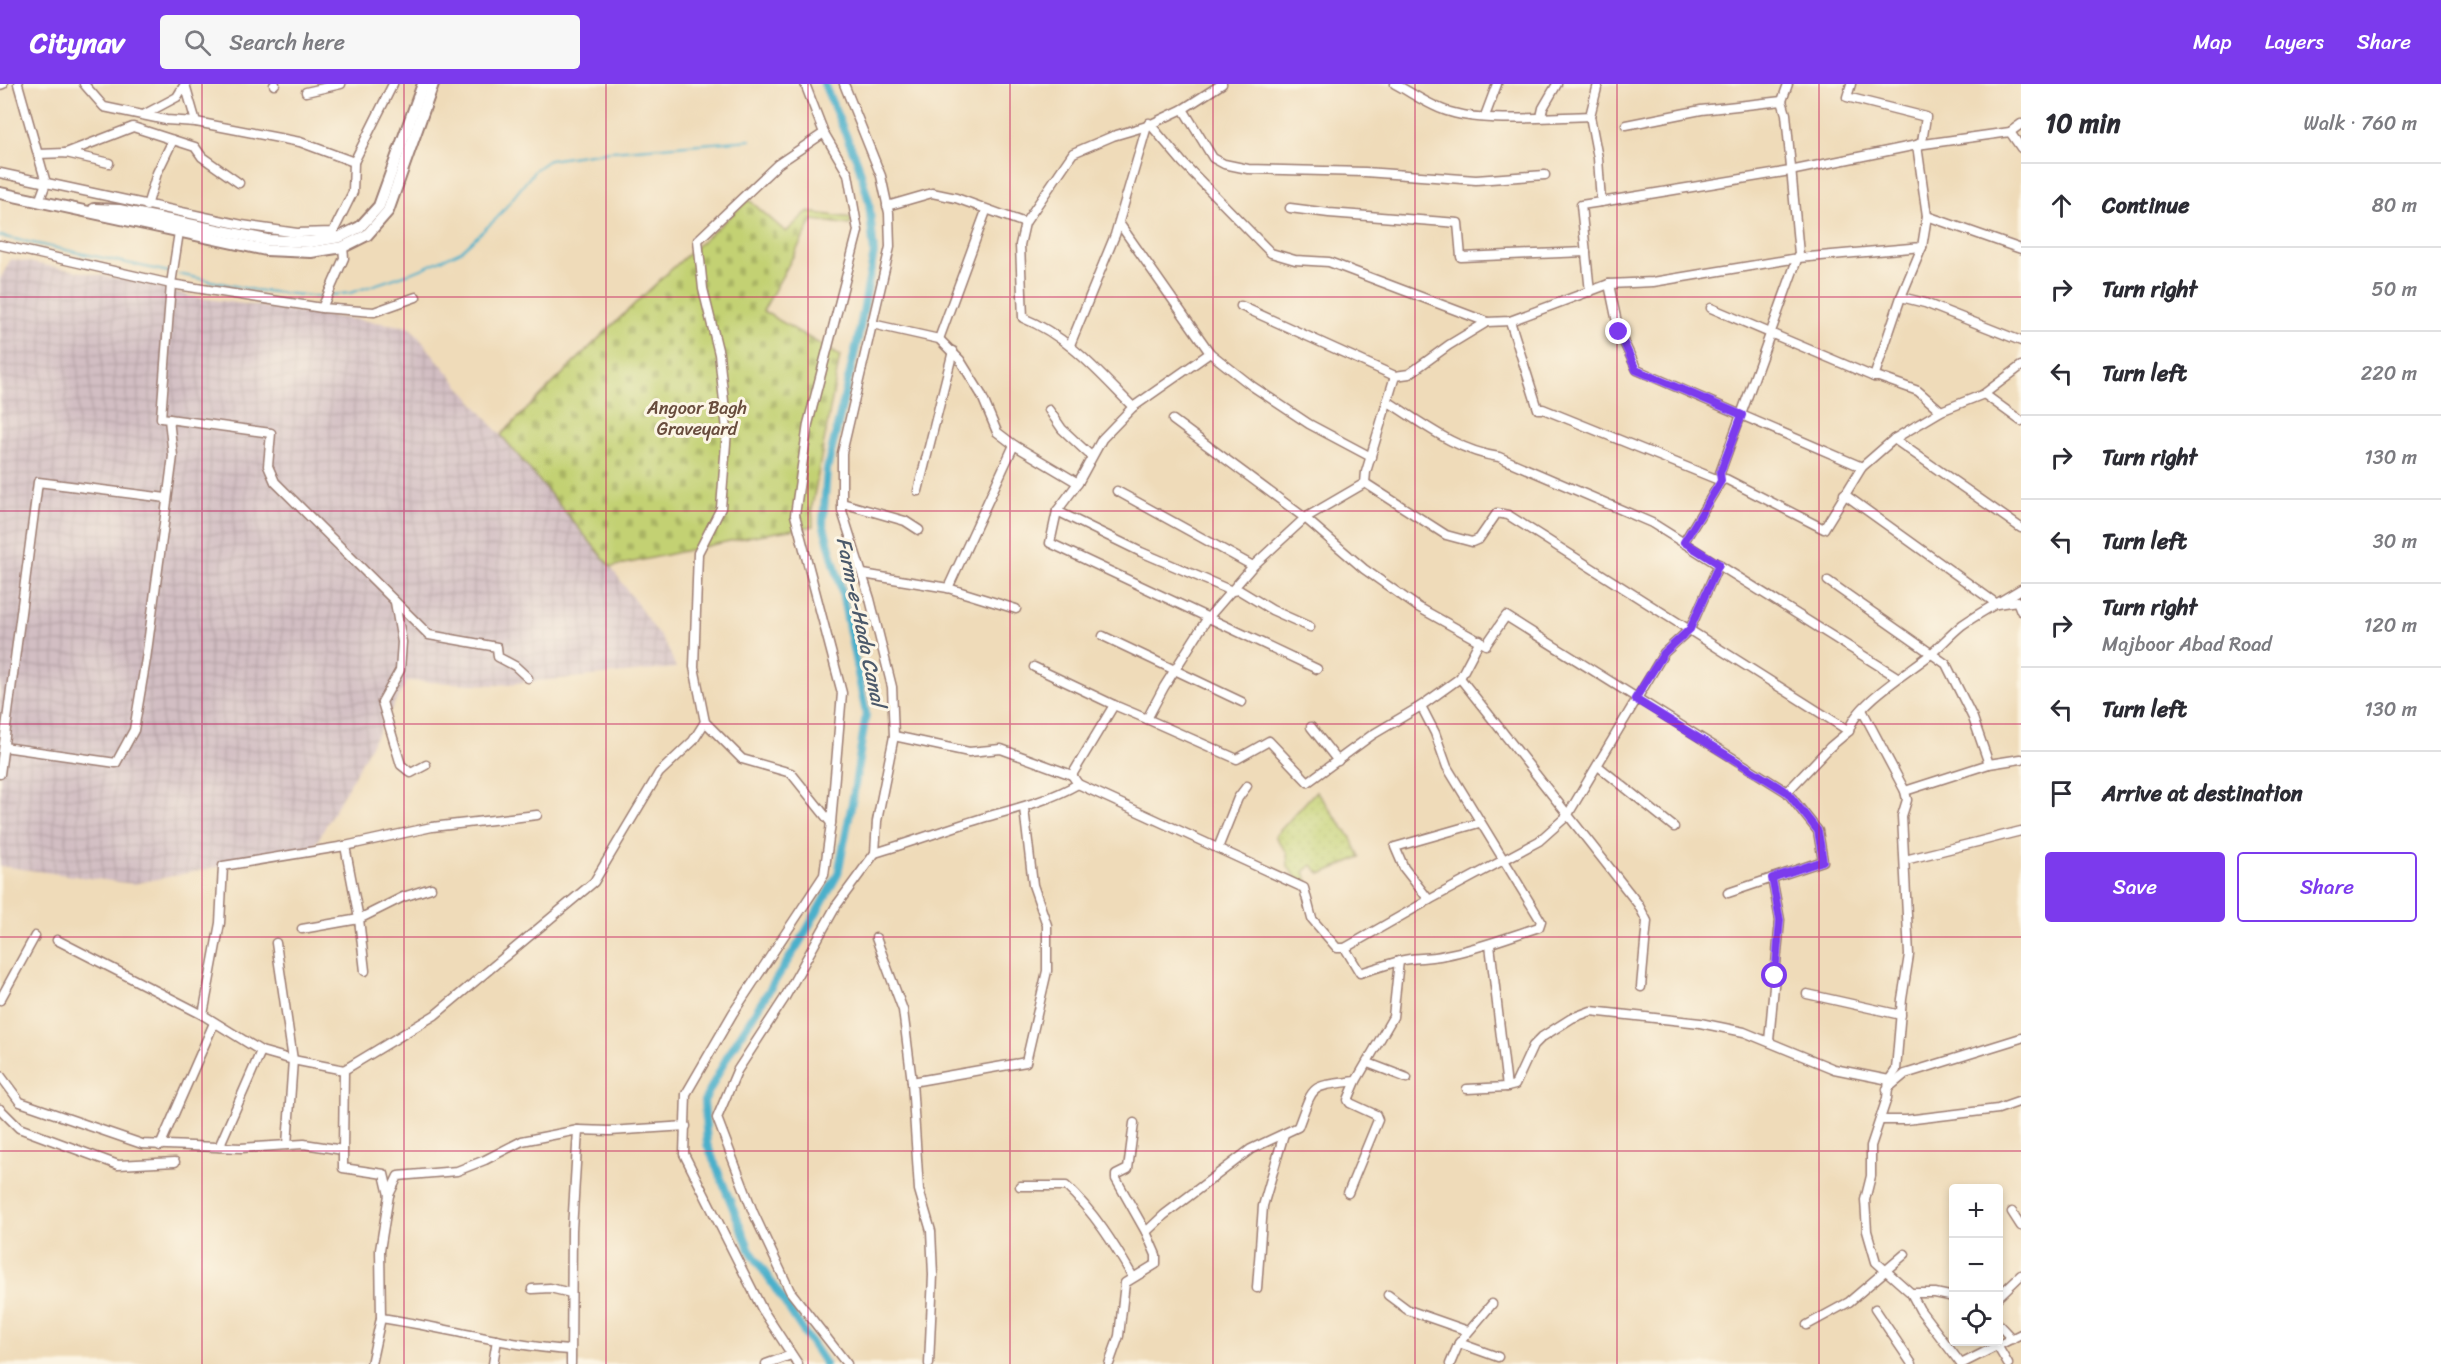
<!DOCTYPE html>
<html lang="en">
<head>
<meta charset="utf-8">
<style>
  :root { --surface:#fff; --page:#f7f7f7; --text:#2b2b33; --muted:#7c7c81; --line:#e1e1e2; --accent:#7c3aed }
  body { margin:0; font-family:Sriracha,sans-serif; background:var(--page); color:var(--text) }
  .controls { position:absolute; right:18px; bottom:18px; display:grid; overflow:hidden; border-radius:6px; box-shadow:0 3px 9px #0003 }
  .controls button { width:54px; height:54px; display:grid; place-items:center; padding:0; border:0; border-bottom:2px solid var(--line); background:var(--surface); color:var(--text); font:30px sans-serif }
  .stop { position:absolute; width:18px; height:18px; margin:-14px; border:4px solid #7c3aed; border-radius:50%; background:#fff }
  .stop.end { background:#7c3aed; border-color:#fff; box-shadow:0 2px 6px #0008 }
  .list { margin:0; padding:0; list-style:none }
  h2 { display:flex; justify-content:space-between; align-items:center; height:78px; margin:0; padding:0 24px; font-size:26px }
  h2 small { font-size:20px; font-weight:400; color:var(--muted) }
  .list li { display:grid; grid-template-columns:39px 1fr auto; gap:18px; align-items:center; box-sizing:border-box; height:84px; padding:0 24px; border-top:2px solid var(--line) }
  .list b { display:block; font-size:22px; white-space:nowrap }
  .list p { margin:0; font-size:20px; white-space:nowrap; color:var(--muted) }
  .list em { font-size:20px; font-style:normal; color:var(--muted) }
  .actions { display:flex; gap:12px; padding:18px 24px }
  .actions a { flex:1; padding:14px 0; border:2px solid var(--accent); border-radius:6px; text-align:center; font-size:21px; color:var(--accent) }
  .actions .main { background:var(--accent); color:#fff }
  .icon { flex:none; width:33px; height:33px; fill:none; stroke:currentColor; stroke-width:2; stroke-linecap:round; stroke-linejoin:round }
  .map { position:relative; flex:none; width:2021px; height:1280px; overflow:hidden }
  header { display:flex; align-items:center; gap:36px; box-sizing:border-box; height:84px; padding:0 30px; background:var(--accent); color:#fff }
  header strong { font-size:28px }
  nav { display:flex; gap:33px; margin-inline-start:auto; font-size:21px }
  .search { width:420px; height:54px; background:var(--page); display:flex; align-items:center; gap:15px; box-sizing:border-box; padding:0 21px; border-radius:6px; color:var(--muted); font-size:22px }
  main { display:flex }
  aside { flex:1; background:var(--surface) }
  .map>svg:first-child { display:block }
  .industrial { fill:url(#industrial-grid) }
  .cemetery { fill:url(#cemetery-stones); stroke:#86784f; stroke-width:1.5 }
  .garden { fill:url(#garden-dots); stroke:#86784f; stroke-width:1.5 }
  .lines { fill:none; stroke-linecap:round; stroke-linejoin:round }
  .stream { stroke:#4cb0cb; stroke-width:2 }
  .canal { stroke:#4cb0cb; stroke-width:8 }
  .minor-casing { stroke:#9c7d72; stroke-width:11 }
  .major-casing { stroke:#9c7d72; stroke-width:14 }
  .minor { stroke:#fff; stroke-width:8 }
  .major { stroke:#fff; stroke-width:10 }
  .route { stroke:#7c3aed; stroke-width:8 }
  .grid { fill:none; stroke:#c2185b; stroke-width:1.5; stroke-opacity:0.55 }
  .labels { text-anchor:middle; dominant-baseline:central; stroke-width:6; stroke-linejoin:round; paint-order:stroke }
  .park-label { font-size:18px; fill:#684c3d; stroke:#fcf5e5 }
  .water-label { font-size:20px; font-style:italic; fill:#4b596b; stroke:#fcf5e5 }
</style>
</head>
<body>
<header>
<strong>Citynav</strong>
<div class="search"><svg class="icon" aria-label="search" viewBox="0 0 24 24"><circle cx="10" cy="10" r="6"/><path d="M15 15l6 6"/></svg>Search here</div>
<nav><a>Map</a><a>Layers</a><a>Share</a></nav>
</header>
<main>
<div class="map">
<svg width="2021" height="1280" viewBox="0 0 2021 1280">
  <defs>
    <pattern id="industrial-grid" width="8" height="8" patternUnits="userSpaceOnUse" patternTransform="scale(1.5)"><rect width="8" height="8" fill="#d2bec3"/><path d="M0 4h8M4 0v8" fill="none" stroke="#b6a3a8"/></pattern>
    <pattern id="cemetery-stones" width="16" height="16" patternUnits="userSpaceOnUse" patternTransform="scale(1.5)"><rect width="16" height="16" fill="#c3d173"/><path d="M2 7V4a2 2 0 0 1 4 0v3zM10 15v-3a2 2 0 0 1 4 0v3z" fill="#a9b364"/></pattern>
    <pattern id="garden-dots" width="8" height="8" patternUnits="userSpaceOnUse" patternTransform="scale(1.5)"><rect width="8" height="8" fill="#c3d173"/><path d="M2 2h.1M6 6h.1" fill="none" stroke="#a9b364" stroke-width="1.8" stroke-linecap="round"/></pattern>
  </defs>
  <rect width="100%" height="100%" fill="#fcf5e5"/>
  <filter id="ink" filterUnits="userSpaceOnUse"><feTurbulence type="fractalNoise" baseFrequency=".0167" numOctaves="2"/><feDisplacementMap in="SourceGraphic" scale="12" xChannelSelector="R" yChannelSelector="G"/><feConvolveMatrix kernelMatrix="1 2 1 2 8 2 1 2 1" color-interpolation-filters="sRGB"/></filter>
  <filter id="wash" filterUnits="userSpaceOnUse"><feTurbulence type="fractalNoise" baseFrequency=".008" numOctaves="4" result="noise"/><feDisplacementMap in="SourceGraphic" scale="24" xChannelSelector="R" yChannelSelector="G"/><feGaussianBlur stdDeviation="1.35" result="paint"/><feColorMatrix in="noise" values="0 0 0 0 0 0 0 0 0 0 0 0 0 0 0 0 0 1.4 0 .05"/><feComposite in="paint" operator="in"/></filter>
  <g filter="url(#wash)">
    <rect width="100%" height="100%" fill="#efdbb9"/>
    <path class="industrial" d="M11,175L148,200L193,213L410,243L611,483L668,564L676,584L497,601L407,597L314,763L133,800L0,782V195Z"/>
    <path class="cemetery" d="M749,116L786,148L807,128L852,134L850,141L813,136L763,227L840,272L812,422L813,442L753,452L611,483L501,351C582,270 663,190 749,116Z"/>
    <path class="garden" d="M1316,707L1351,754L1360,773L1321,790L1312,781L1304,788L1308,797L1304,802L1288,783L1287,769L1275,752Z"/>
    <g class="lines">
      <g class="stream">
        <path d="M0,152L169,188"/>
        <path d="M178,190L254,206L322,213"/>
        <path d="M331,211L350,209L419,186L461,167L497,134L536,85L549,76L611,67L751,56"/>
      </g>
      <path class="canal" d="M824,0L858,79L869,118L874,169L858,254L827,386L823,439L841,504L866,630L854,708L838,790L801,856L728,971L704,1017L707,1060L750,1166L825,1280"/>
    </g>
  </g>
  <g filter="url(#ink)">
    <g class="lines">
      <defs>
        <g id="minor">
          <path d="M18,0L46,99L39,118"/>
          <path d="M84,0L104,23L166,36L196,38L300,58L354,78"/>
          <path d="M185,0L196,38"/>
          <path d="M844,0L881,92L889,129L890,163L842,369V427L870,515L892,603L894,652L877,737L875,769L836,822L784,915L737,987L717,1034L753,1128L790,1207L847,1280"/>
          <path d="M1395,0C1412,9 1431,23 1450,28C1486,39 1551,33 1590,32L1598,0"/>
          <path d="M0,1L3,0"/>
          <path d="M274,1L275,0"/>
          <path d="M306,8L341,0"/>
          <path d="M1183,25L1213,74L1224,80L1248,85L1365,88L1476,96L1545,91"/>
          <path d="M145,30L177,13L185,0"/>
          <path d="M1485,32L1497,0"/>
          <path d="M1590,32L1598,74L1601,118L1790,87L1917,61L2010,48L2021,40"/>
          <path d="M1541,33L1543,24L1557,0"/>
          <path d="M1149,39L1183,79L1271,169L1295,176L1329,178L1487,238"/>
          <path d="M1626,41L1701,26L1782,17"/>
          <path d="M2010,48L2021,64"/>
          <path d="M66,69L133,43L195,63L202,73L239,99"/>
          <path d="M38,70L66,69L109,79"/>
          <path d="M0,89L242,141L297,149L333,148L353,108L354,78L393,0"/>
          <path d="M147,122L157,89L173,56"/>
          <path d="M887,122L932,109L956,114L1025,139L1020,161L1023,234C1068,252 1099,289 1133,323"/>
          <path d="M1290,124L1329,129L1458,139L1461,173L1586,168"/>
          <path d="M1927,132L2021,165"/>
          <path d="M1025,139L1073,69L1113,52L1147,42L1183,25L1222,0"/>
          <path d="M1119,139L1210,269L1252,302L1309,340L1371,373"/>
          <path d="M0,161L171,200L322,224L374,228L416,213"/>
          <path d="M1609,200L1619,248L1637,286L1862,383"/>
          <path d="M1590,208L1581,121L1601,118"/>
          <path d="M1901,213L1925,219L2021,257"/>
          <path d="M1241,222L1395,292"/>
          <path d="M322,224L344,174L343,163"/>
          <path d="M1711,224L1874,293H1879L1918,307L1941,327"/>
          <path d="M1510,237L1538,325H1543L1721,397L1726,395L1824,445L1862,383L1894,355L1941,327L1984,310L2021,282"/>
          <path d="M872,240L939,255L960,276L981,310L997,348L1014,361L1078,399L1057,427L1050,459L1317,585"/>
          <path d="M939,255L986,127"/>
          <path d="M1070,261L1115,151L1147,42"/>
          <path d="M1874,293L1901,213L1922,163"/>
          <path d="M1984,310L2021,337"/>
          <path d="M1387,317C1422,339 1457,367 1499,373L1652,439L1897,593"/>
          <path d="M1049,326L1062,345L1091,372"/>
          <path d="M169,335L271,349L268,382L275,398L429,551L497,563L498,573L515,582L528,594"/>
          <path d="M1173,336L1305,434L1364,485L1418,523L1486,561L1506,532L1787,708L1818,747L1823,777L1728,809"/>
          <path d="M1894,355L2021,444"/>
          <path d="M1078,399L1102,355L1133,323L1210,269"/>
          <path d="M1365,399L1446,451L1472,458L1479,455L1497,429L1508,431L1849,647"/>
          <path d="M918,407L953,267"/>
          <path d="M1117,407L1253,482"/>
          <path d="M1844,410L1997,520L2017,517L2021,527"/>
          <path d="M842,419L905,437L919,446"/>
          <path d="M1057,427L1141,468L1232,507L1239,506L1272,526L1310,543"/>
          <path d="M1684,458L1721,397L1720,389L1799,170L1786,30L1782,17L1788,0"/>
          <path d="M863,490L948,504L1016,525"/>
          <path d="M1828,497L1946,580L1973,634L1989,680"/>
          <path d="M948,504L1014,361"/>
          <path d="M395,518L402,558L400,586L382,618L401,681L411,689L426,681"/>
          <path d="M1103,552L1242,618"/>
          <path d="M1034,583L1114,621"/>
          <path d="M1460,594L1638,820L1647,837L1641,903"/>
          <path d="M1862,626L1905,707L1907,716L1902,732L1909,871L1902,915L1896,986L1889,996L1887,1014L1871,1062V1092L1865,1116L1867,1147L1876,1178L1911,1209H1935L1954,1213"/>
          <path d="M1147,635L1237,675L1269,657L1308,698L1372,651L1421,622L1460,594L1480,556"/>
          <path d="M705,638L742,675L791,689L831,739"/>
          <path d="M1311,643L1338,677"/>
          <path d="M894,652L969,668L1001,665L1072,691"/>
          <path d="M4,663L116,679L134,646L146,575L173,372L169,335L161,334L171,200L179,148"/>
          <path d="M1598,682L1674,743"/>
          <path d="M0,690L38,398L166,414"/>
          <path d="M1078,700L1304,804L1312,835L1337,864H1345L1429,816L1539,757L1567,732L1664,569L1690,545L1719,480"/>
          <path d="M1905,707L1989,680L2021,675"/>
          <path d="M1787,708L1830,663L1849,647C1854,620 1911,587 1932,569C1942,560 1951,550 1962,541C1980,528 2002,517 2021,505"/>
          <path d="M345,762L359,835L365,887"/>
          <path d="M1218,764L1238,714L1247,702"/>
          <path d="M875,769C912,758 949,744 986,733C1018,724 1048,717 1078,700L1072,691L1114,621L1147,635L1164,603L1207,535L1253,482L1305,434L1365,399L1366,388L1395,292L1409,290L1449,261L1487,238L1510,237L1609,200L1653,198L1798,174L1922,163L1927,132L1917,61L1922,58L1926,33L1847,13L1851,0"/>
          <path d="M1905,776L2021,747"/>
          <path d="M1429,816L1404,784L1395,763L1479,739"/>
          <path d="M302,845L359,835L403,813L431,804"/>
          <path d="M876,854L903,926L912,998L919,1106L931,1147L933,1191L929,1280"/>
          <path d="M57,856L203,931L261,967L293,976L344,986"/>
          <path d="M276,859L293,976L287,1061"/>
          <path d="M1490,861L1507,1003"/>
          <path d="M1399,877C1414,873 1430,875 1445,871C1478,865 1508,853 1539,843L1541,837L1447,683L1435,649L1421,622"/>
          <path d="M1807,910L1901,931"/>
          <path d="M0,916L35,852"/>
          <path d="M203,931L220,839L223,782L345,762L432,743L537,731"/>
          <path d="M1769,957L1780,836L1772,794"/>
          <path d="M1368,979L1407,994"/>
          <path d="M0,991L20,1018L142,1060L241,1064L304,1060L343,1066L344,986L435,931L594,798L659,689L693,657L705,638L694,583L698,469L721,424L727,346L719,270L703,205L698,156L778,80L824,49L805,0"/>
          <path d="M912,998L1026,978L1047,887V841L1033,801L1024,724"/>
          <path d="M1467,1005L1507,1003L1515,1001L1533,962L1542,953L1572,934L1591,927L1700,939L1744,948L1834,985L1889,996"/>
          <path d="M1887,1005L1905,990L2021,954"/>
          <path d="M0,1025L19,1044L118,1081L175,1078"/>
          <path d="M1881,1036H1906L1998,1025L2021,1017"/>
          <path d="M1134,1039L1128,1085L1116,1091V1095L1146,1148"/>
          <path d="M160,1062L214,939"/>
          <path d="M219,1063L261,967"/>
          <path d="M343,1066V1084L384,1090L389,1111L380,1166L381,1234L371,1280"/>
          <path d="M1020,1102H1066C1094,1128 1114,1160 1133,1193"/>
          <path d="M1348,1109L1378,1036L1376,1031L1350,1019L1348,1016L1356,997"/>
          <path d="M389,1111L398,1092L457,1087L485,1076L522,1057L578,1046L610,1047L686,1042"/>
          <path d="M2012,1128L2021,1142"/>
          <path d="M1257,1204L1263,1122L1284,1050"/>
          <path d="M532,1205L550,1204L571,1209"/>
          <path d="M1911,1209L1920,1226L1961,1280"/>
          <path d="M1388,1211L1408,1226L1468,1247"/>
          <path d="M1998,1213L2021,1191"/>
          <path d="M1875,1225L1912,1280"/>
          <path d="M381,1234C444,1243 506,1262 570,1266"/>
          <path d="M1998,1240L2012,1255"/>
          <path d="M1807,1241L1849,1218L1905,1170"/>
          <path d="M1459,1259L1498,1273"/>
          <path d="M1998,1263L2008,1280"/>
          <path d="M493,1280L497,1256"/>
          <path d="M571,1280L572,1146L578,1046"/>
          <path d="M766,1280L791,1271"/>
          <path d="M798,1280L762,1225L684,1070L686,1010L733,929L824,791L831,739L842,609L795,431L808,340L858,147L848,90L824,49"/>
          <path d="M1109,1280L1119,1252L1125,1199L1156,1180V1171L1146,1148L1164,1131L1251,1065L1298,1043C1315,998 1309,1003 1356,997L1393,933L1399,877L1360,889L1345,864"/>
          <path d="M1450,1280L1459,1259L1492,1220"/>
          <path d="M1961,1280L2021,1250"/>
        </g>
        <g id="major">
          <path d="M0,109L266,166L311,168L343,163L367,151L388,127L433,0"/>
          <path d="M94,125L119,126L267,156L310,158L340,153L360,143L379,122L423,0"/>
        </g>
      </defs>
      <use href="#minor" class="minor-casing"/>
      <use href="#major" class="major-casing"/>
      <use href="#minor" class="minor"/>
      <use href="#major" class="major"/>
    </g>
  </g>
  <g class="lines" filter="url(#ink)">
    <path class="route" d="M1619,248L1636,286L1742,331L1720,389L1721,397L1684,458L1719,480L1690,545L1664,569L1635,615L1787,708L1818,747L1823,777L1772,794L1780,836L1775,892"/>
  </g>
  <path class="grid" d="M202,0V1280M404,0V1280M606,0V1280M808,0V1280M1010,0V1280M1213,0V1280M1415,0V1280M1617,0V1280M1819,0V1280M0,213H2021M0,427H2021M0,640H2021M0,853H2021M0,1067H2021"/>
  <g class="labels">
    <g class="park-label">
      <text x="697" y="324">Angoor Bagh<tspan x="697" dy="21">Graveyard</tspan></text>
    </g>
    <g class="water-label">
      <text transform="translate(861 538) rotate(78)">Farm-e-Hada Canal</text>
    </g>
  </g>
</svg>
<div class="controls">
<button>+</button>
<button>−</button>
<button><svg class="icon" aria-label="locate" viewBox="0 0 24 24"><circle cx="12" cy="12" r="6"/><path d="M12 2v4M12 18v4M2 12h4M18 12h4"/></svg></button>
</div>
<div class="stop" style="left:1775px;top:892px"></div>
<div class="stop end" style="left:1619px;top:248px"></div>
</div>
<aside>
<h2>10 min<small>Walk · 760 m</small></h2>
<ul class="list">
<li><svg class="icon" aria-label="ahead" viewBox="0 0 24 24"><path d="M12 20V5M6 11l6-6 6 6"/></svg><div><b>Continue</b></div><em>80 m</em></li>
<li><svg class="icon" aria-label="right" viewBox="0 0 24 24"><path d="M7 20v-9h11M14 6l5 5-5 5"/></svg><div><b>Turn right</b></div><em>50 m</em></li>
<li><svg class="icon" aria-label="left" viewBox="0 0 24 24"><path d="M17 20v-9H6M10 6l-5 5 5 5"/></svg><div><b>Turn left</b></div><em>220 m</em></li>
<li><svg class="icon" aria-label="right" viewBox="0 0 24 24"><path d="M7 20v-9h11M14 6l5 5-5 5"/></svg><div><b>Turn right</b></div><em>130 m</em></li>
<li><svg class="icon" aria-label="left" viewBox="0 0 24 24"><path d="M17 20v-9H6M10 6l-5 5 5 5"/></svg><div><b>Turn left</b></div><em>30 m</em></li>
<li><svg class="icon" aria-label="right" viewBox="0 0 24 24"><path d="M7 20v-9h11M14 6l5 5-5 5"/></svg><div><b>Turn right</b><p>Majboor Abad Road</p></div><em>120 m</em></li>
<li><svg class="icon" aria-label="left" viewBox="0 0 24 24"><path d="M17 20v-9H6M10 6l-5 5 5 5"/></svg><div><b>Turn left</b></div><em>130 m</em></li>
<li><svg class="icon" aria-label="arrive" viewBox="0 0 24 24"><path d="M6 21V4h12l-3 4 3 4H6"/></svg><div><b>Arrive at destination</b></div></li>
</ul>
<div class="actions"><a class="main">Save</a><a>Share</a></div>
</aside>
</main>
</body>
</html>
